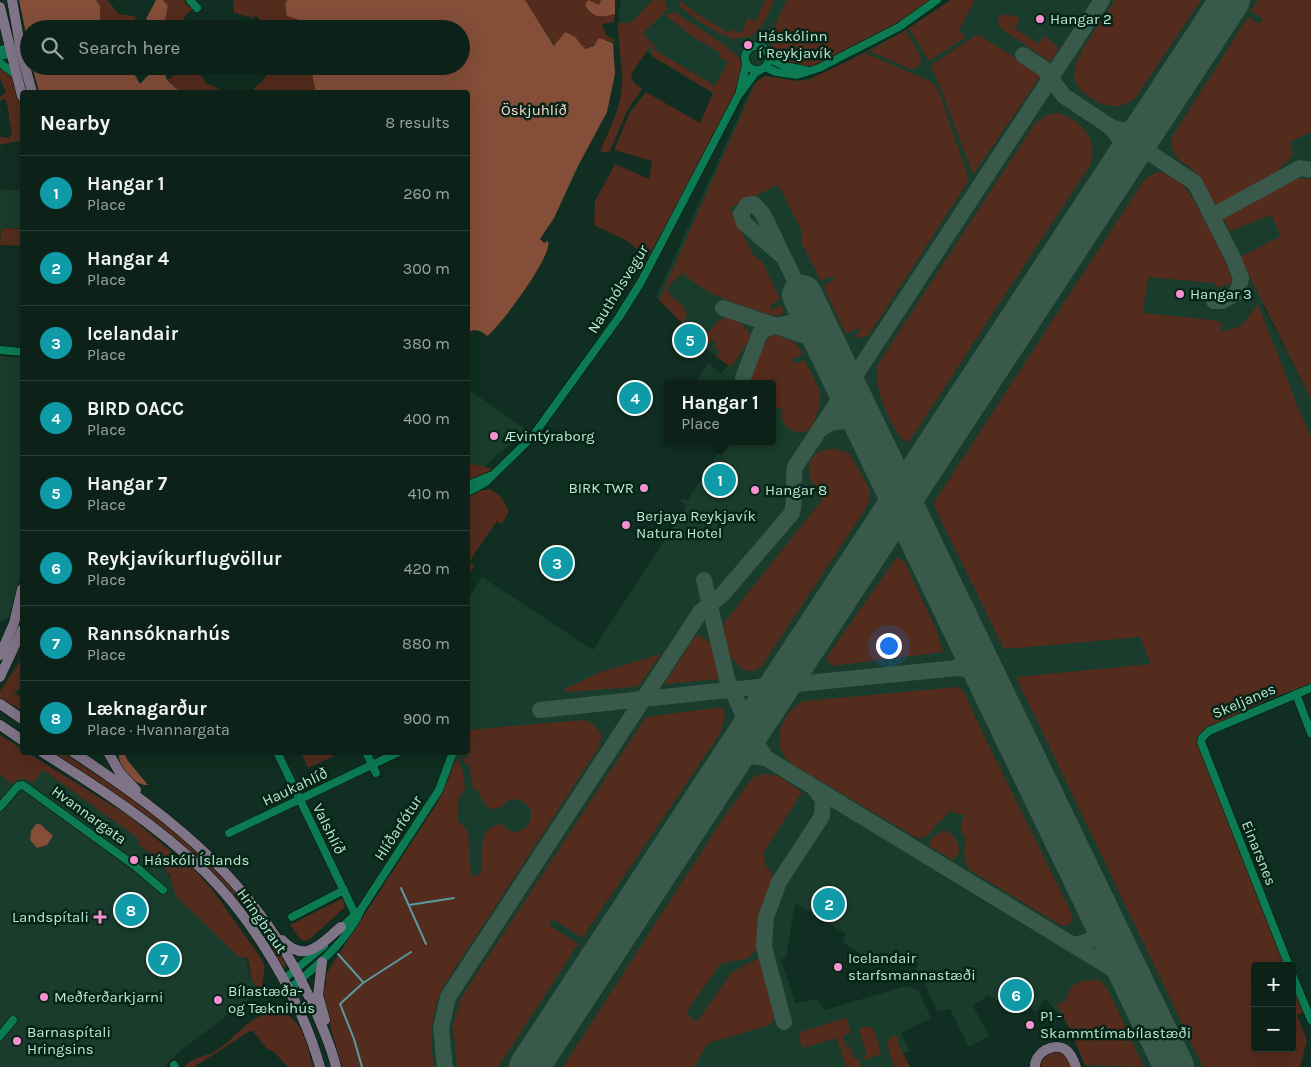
<!DOCTYPE html>
<html lang="en">
<head>
<meta charset="utf-8">
<style>
  :root { --surface:#0c2219; --page:#1a2f26; --text:#f1f3f6; --muted:#9aa4a2; --line:#2c3f38; --accent:#8c9099 }
  body { margin:0; font-family:Karla,sans-serif; background:var(--page); color:var(--text) }
  .controls { position:absolute; right:15px; bottom:15px; display:grid; overflow:hidden; border-radius:5px; box-shadow:0 5px 20px #0002 }
  .controls button { width:45px; height:45px; display:grid; place-items:center; padding:0; border:0; border-bottom:1px solid var(--line); background:var(--surface); color:var(--text); font:25px sans-serif }
  .you { position:absolute; left:888px; top:645px; width:18px; height:18px; margin:-12px; border:4px solid #fff; border-radius:50%; background:#1a73e8; box-shadow:0 0 0 8px #1a73e833 }
  .badge { display:grid; place-items:center; width:32px; height:32px; border-radius:50%; background:var(--accent); color:#fff; font-size:16px; font-weight:700 }
  .pin { position:absolute; translate:-50% -50%; border:2px solid #fff; box-shadow:0 1px 5px #0006 }
  .popup { position:absolute; left:664px; top:380px; width:112px; height:65px; box-sizing:border-box; display:grid; place-content:center; border-radius:5px; background:var(--surface); filter:drop-shadow(0 1px 4px #0005); font-size:16px; white-space:nowrap; color:var(--muted) }
  .popup b { font-size:19px; color:var(--text) }
  .popup::after { content:''; position:absolute; left:50%; top:100%; margin-left:-10px; border:10px solid transparent; border-top-color:var(--surface) }
  .list { margin:0; padding:0; list-style:none }
  h2 { display:flex; justify-content:space-between; align-items:center; height:65px; margin:0; padding:0 20px; font-size:21px }
  h2 small { font-size:16px; font-weight:400; color:var(--muted) }
  .list li { display:grid; grid-template-columns:32px 1fr auto; gap:15px; align-items:center; box-sizing:border-box; height:75px; padding:0 20px; border-top:1px solid var(--line) }
  .list b { display:block; font-size:19px; white-space:nowrap }
  .list p { margin:0; font-size:16px; white-space:nowrap; color:var(--muted) }
  .list em { font-size:16px; font-style:normal; color:var(--muted) }
  .icon { flex:none; width:28px; height:28px; fill:none; stroke:currentColor; stroke-width:2; stroke-linecap:round; stroke-linejoin:round }
  .map { position:relative; flex:none; width:1311px; height:1067px; overflow:hidden }
  .search { position:absolute; background:var(--surface); box-shadow:0 5px 20px #0002; left:20px; top:20px; width:450px; height:55px; display:flex; align-items:center; gap:12px; box-sizing:border-box; padding:0 18px; border-radius:28px; color:var(--muted); font-size:19px }
  .panel { position:absolute; background:var(--surface); box-shadow:0 5px 20px #0002; left:20px; top:90px; width:450px; height:665px; border-radius:5px }
  .map>svg:first-child { display:block }
  .built { fill:#1a3c2c }
  .green { fill:#532c1d }
  .forest { fill:#844e39 }
  .lines { fill:none; stroke-linecap:round; stroke-linejoin:round }
  .stream { stroke:#5999a2; stroke-width:2 }
  .taxiway { stroke:#395a4a; stroke-width:16 }
  .runway { stroke:#395a4a; stroke-width:40 }
  .minor-casing { stroke:#00160a; stroke-width:9 }
  .major-casing { stroke:#00160a; stroke-width:11 }
  .minor { stroke:#0c7b54; stroke-width:8 }
  .major { stroke:#807489; stroke-width:10 }
  .poi-dot { fill:#f590d1; stroke:#062417; stroke-width:2 }
  .labels { text-anchor:middle; dominant-baseline:central; stroke-width:5; stroke-linejoin:round; paint-order:stroke }
  .poi-label { font-size:15px; fill:#bce7d0; stroke:#062417; text-anchor:start }
  .park-label { font-size:15px; fill:#fedacc; stroke:#062417 }
  .street-label { font-size:15px; fill:#bce7d0; stroke:#062417 }
</style>
</head>
<body>
<div class="map">
<svg width="1311" height="1067" viewBox="0 0 1311 1067">
  <rect width="100%" height="100%" fill="#102e21"/>
  <g class="built">
    <path d="M621,0H933L812,66L768,62L756,70L739,62L713,93L652,56L627,35L620,26L619,13Z"/>
    <path d="M951,0H1311V210L1263,306L1311,399V677L1193,735L1255,966V1048H1292L1307,1040L1300,1067H1086L1068,1025L1045,998L1036,1012L1030,1007L1027,1012L1001,997L999,1001L989,995L975,1004L973,1006L989,1036L969,1047L950,1009L937,1011L919,971L916,969L918,964L911,960L909,965L902,961L900,957L899,959L889,954L867,958L842,942L846,934L795,903L786,958L781,959L795,1003L817,999L825,1010L906,986L918,990L931,1018L901,1033L910,1051L903,1053L902,1067H355L324,977L439,800L450,774L455,753L468,752V599L482,577L593,650L687,506L681,501L682,498L687,501L722,447L714,441H772V384H694L708,363L721,374L728,365L700,344L691,354L676,341L687,327L656,297L753,84L765,76L798,81L818,77L909,28Z"/>
    <path d="M0,189L22,191V229L1,228L0,231Z"/>
    <path d="M0,356L22,358V569L9,617L0,622Z"/>
    <path d="M468,389L525,429L514,442L495,456L484,469L468,477Z"/>
    <path d="M0,764L45,767L132,832L159,860L176,888L246,957L250,978L258,982L256,994L180,1051L166,1064L167,1067H0Z"/>
  </g>
  <g class="green">
    <path d="M96,0H107L119,14L134,16L144,29L99,28L100,6Z"/>
    <path d="M163,0H185V3L193,9L186,15L178,29H167L165,20L168,6Z"/>
    <path d="M233,0H288L315,20L317,29H270L255,15L253,18L234,13Z"/>
    <path d="M525,0H601V17L615,14L614,22L602,24L607,36L614,39L615,42L606,40L585,49L575,37L555,46Z"/>
    <path d="M653,0H664L668,9L643,33L652,44L631,74L634,83L642,89L628,109L609,153L600,151C611,127 624,101 622,74C621,57 618,41 618,23H630Z"/>
    <path d="M680,0L696,13L729,33L731,29L741,33L748,18L756,21L765,0H774C767,17 759,42 737,37L736,40C715,33 697,21 680,6Z"/>
    <path d="M787,0H933C909,17 833,65 806,67C793,67 784,63 773,58C766,35 781,14 787,0Z"/>
    <path d="M951,0H975L959,31L966,37L929,61L909,28Z"/>
    <path d="M1115,0H1201L1136,97C1126,106 1113,109 1100,103C1064,85 1071,68 1089,39C1098,26 1106,13 1115,0Z"/>
    <path d="M1258,0H1311V132L1290,142L1293,155L1277,172L1218,205C1207,198 1205,181 1195,172C1188,165 1179,162 1174,153C1171,147 1171,143 1172,137L1248,17L1259,24L1263,19L1250,11Z"/>
    <path d="M675,12C689,23 740,51 743,65C744,74 739,87 735,95L630,292L649,255L640,252L629,242L594,225L595,201L615,164L649,179L652,161L614,150L630,112L646,92L700,123L713,93L652,56L651,47L654,44L656,45L653,49L715,86L728,62L719,57L721,53L693,37L665,15Z"/>
    <path d="M1002,14L1015,16L1020,19L1015,28L1038,44L1044,36L1056,45L1058,49L1052,60L1049,61L1000,28L997,20Z"/>
    <path d="M906,30L922,60L917,68L911,69L869,51Z"/>
    <path d="M976,35L981,36L1041,75L973,175L939,84L930,66Z"/>
    <path d="M865,53L932,82L938,89L969,180L868,336L860,338L854,336L861,331L859,328L846,334L823,286L834,280L832,276L821,281L801,242L802,231L778,185L730,208L753,255L762,261L780,299L770,306L771,310L782,305L783,314L775,316C740,305 711,298 682,273C667,288 660,288 681,304C685,307 684,311 687,314L683,324L659,300L756,82L765,76L798,81L808,80Z"/>
    <path d="M0,65L16,77L22,102V140L0,145V137L9,138L12,131C8,121 10,110 5,99L0,101V97L6,92L0,79Z"/>
    <path d="M187,66H196L206,83L226,92H180L167,80Z"/>
    <path d="M271,66H310L316,92H253L255,91L254,88L264,79Z"/>
    <path d="M1058,113C1081,120 1099,140 1090,165L912,437L908,442L902,439C889,424 872,383 878,364L1035,123L1047,115Z"/>
    <path d="M1156,172C1166,172 1179,181 1186,189C1194,198 1231,269 1232,280L1229,285L1215,287V283L1148,277L1143,313L1212,320L1221,322L1222,332L1241,326L1258,304L1301,415L1311,436V684L1269,699L1204,730L1198,736L1197,742L1285,966H1255V1048H1292V983L1304,1012L1297,1015L1307,1040L1300,1067H1203L1016,677L1151,664L1140,637L1004,649L933,504L1144,180Z"/>
    <path d="M1281,178L1311,179V399L1240,257L1281,236L1271,215L1230,231L1221,214L1222,211Z"/>
    <path d="M1,228L22,229V246L0,245Z"/>
    <path d="M728,316L742,324L752,336L731,367L716,357L720,352L714,347L717,343L713,340L710,343L704,338L718,321Z"/>
    <path d="M772,334L793,341L804,354L792,359L795,364L804,360C809,370 816,380 819,391C821,397 820,404 818,410C816,414 815,421 813,425C803,442 775,426 783,409L773,407L772,384H754L751,377L759,350Z"/>
    <path d="M837,449L849,453L856,465L870,490L868,505L761,667L754,671L743,670L729,655L723,624L822,500C807,479 797,449 837,449Z"/>
    <path d="M468,463L493,469L468,483Z"/>
    <path d="M490,489L501,497L509,511L502,524L497,521L469,562L474,566L468,576V498L479,491Z"/>
    <path d="M897,557L904,561L907,567L937,632L943,652L831,666L826,658Z"/>
    <path d="M696,635C716,638 716,663 719,679L664,684Z"/>
    <path d="M661,654L640,684L633,687L565,692L564,689L601,672Z"/>
    <path d="M22,658V687L14,693L22,697V710L0,698V691Z"/>
    <path d="M958,687L964,692L981,730L1070,910L1073,919L1067,926L1060,925L968,869L964,854L966,838L960,830L964,815L948,811C945,820 941,820 935,826C930,832 927,840 917,838L795,766C768,748 778,715 804,701Z"/>
    <path d="M722,707L725,714L721,732L582,938L554,920L550,922V926L578,944L498,1067H457L453,1025L461,998L646,717Z"/>
    <path d="M583,720L593,724L602,735L599,747L441,990C431,1016 429,1039 434,1067H342L319,987L327,984L324,977L439,800L450,774L454,754L463,770L465,789L457,801L458,821L468,831L471,877L480,874C486,854 474,826 503,824C514,842 536,826 530,808L521,800L511,799C506,801 503,807 498,808C486,813 481,799 479,791L474,790L469,767L462,759L469,758L468,755H460L459,753L468,752V730Z"/>
    <path d="M0,735L22,749V752L28,753L129,816L179,858L189,864L211,888L261,958L265,967L261,993L251,978L248,958L239,957L176,896L170,876L159,860L138,844L140,841L135,836L43,770L33,783L23,778L15,781L12,784L0,774Z"/>
    <path d="M51,753H63C139,802 198,842 254,915C265,931 280,947 286,966L284,968C253,921 217,874 174,837C137,805 93,780 51,753Z"/>
    <path d="M301,753H332L334,756L308,768Z"/>
    <path d="M760,774L776,775L802,792L764,852L765,864L775,880C762,902 759,924 758,948L748,958L720,964L686,1013L697,1022L732,972L759,958L776,1014L770,1025L712,1042L706,1046L694,1067H563L722,820L752,778Z"/>
    <path d="M943,830C953,833 961,843 958,854L952,860L929,846L932,838Z"/>
    <path d="M343,898L345,907L310,939L305,941L300,939L290,925Z"/>
    <path d="M1100,980L1108,990L1144,1067L1085,1065L1068,1025L1057,1006L1058,1003L1065,1001L1072,986L1080,981Z"/>
    <path d="M272,1011C301,1011 307,1044 313,1067H288L274,1052L266,1048L253,1031H250L194,1067H185C190,1058 203,1057 212,1053C234,1041 246,1018 272,1011Z"/>
    <path d="M846,1018L851,1033L843,1036L846,1047L850,1046L854,1059L858,1058L861,1067H846L837,1038L803,1048L799,1040L800,1032Z"/>
    <path d="M866,1026L874,1029L881,1054L865,1060L864,1056L867,1055L859,1029Z"/>
    <path d="M895,1035L899,1039L897,1041L910,1067H894L886,1041Z"/>
    <path d="M1058,1052L1068,1058L1073,1067H1040L1042,1058L1049,1053Z"/>
  </g>
  <g class="forest">
    <path d="M19,0H96L100,6V29H29V48Z"/>
    <path d="M156,0H163L168,6L165,20L167,29H154L146,19Z"/>
    <path d="M288,0H525L554,46L565,32L575,37L585,49L594,46L599,38L613,43L615,74L607,112L578,166L554,218L540,239L544,243L548,241C554,254 500,327 487,336C481,330 475,329 468,332V92H316L310,66H461V29H317L315,20L306,22L287,16L285,3Z"/>
    <path d="M588,0L599,5L601,0H615V14C600,18 593,18 585,5Z"/>
    <path d="M32,66H130L140,84L157,66H162L167,80L180,92H39Z"/>
    <path d="M119,753H124L128,761L148,785C134,786 117,765 119,753Z"/>
    <path d="M36,824H40L53,836L47,845L37,848L30,840L31,831Z"/>
  </g>
  <g class="lines">
    <g class="stream">
      <path d="M401,888L426,944"/>
      <path d="M409,905L454,898"/>
      <path d="M338,954L363,982"/>
      <path d="M362,1067L354,1039L340,1004L363,983L411,952"/>
    </g>
    <g class="taxiway">
      <path d="M1023,55L1043,68L1064,96L1195,183L1233,258L1241,278L1238,291L1235,294L1222,301H1214"/>
      <path d="M1112,127C1134,137 1148,120 1161,105"/>
      <path d="M1112,129C1127,143 1122,160 1114,176"/>
      <path d="M1212,216L1300,168L1311,170"/>
      <path d="M723,308L814,339C832,351 847,377 839,399"/>
      <path d="M743,378L760,333C778,316 804,337 802,295L763,214L754,204L747,205L741,214L744,223L781,255"/>
      <path d="M819,430C840,415 854,420 871,438"/>
      <path d="M704,580L727,679L756,743L766,758L1124,976L1137,991"/>
      <path d="M957,668L966,660L971,646"/>
      <path d="M773,695L786,686L797,684L957,668L975,670L986,677"/>
      <path d="M540,710L766,686L779,681L796,660"/>
      <path d="M734,754L744,734V719"/>
      <path d="M726,767L747,756L766,758"/>
      <path d="M1070,943L1078,945L1094,938L1100,921L1095,903"/>
      <path d="M784,1022L764,947L766,917L779,882L822,816L823,800L815,789"/>
      <path d="M445,1067L441,1028L448,997L701,611L722,595L792,513C796,498 792,483 795,467L1102,0"/>
    </g>
    <g class="runway">
      <path d="M802,295L1174,1067"/>
      <path d="M529,1067L1230,0"/>
    </g>
    <defs>
      <g id="minor">
        <path d="M190,0L197,8"/>
        <circle cx="757" cy="58" r="12"/>
        <path d="M0,50L13,47"/>
        <path d="M0,56L17,52"/>
        <path d="M769,59L784,66L805,70"/>
        <path d="M0,63L16,75"/>
        <path d="M765,67L776,72L797,75L819,68L899,27L937,0"/>
        <path d="M740,90L746,65"/>
        <path d="M0,350L22,352"/>
        <path d="M468,485L490,476"/>
        <path d="M468,492L486,482L532,437L619,317L641,282L738,96L755,73L760,70"/>
        <path d="M1296,694L1311,733"/>
        <path d="M277,752L357,918"/>
        <path d="M366,752L376,773"/>
        <path d="M0,807L18,786L23,785L135,866L163,890"/>
        <path d="M229,833L399,752"/>
        <path d="M292,917L344,890"/>
        <path d="M339,930L358,912"/>
        <path d="M1289,966L1201,742L1202,738L1209,731L1311,688"/>
        <path d="M1292,974L1311,1020"/>
        <path d="M284,979L324,946"/>
        <path d="M289,989C317,966 347,942 362,908L439,790L453,752"/>
        <path d="M0,1036L13,1020"/>
        <path d="M174,1065L175,1067"/>
      </g>
      <g id="major">
        <path d="M12,0L21,51L32,92"/>
        <path d="M0,7L22,96"/>
        <path d="M0,655L14,623L22,589"/>
        <path d="M0,677L22,630"/>
        <path d="M0,704L22,719"/>
        <path d="M0,725L22,740"/>
        <path d="M42,752C99,788 157,825 205,872C254,920 302,1001 320,1067"/>
        <path d="M73,752C177,821 260,886 312,1003C321,1024 331,1045 336,1067"/>
        <path d="M108,752L120,773L136,790"/>
        <path d="M282,940C306,965 321,943 341,927"/>
        <path d="M322,962L318,995L325,1020"/>
        <path d="M1035,1067C1034,1053 1054,1041 1066,1050C1071,1054 1074,1061 1076,1067"/>
      </g>
    </defs>
    <use href="#minor" class="minor-casing"/>
    <use href="#major" class="major-casing"/>
    <use href="#minor" class="minor"/>
    <use href="#major" class="major"/>
  </g>
  <g class="poi-dot">
    <circle cx="1040" cy="19" r="5"/>
    <circle cx="748" cy="45" r="5"/>
    <circle cx="1180" cy="294" r="5"/>
    <circle cx="494" cy="436" r="5"/>
    <circle cx="644" cy="488" r="5"/>
    <circle cx="755" cy="490" r="5"/>
    <circle cx="626" cy="525" r="5"/>
    <circle cx="134" cy="860" r="5"/>
    <path d="M97.5 909.5h5v5h5v5h-5v5h-5v-5h-5v-5h5z"/>
    <circle cx="838" cy="967" r="5"/>
    <circle cx="44" cy="997" r="5"/>
    <circle cx="218" cy="1000" r="5"/>
    <circle cx="1030" cy="1025" r="5"/>
    <circle cx="17" cy="1041" r="5"/>
  </g>
  <g class="labels">
    <g class="poi-label">
      <text x="1050" y="19">Hangar 2</text>
      <text x="758" y="36">Háskólinn<tspan x="758" dy="17">í Reykjavík</tspan></text>
      <text x="1190" y="294">Hangar 3</text>
      <text x="504" y="436">Ævintýraborg</text>
      <text x="634" y="488" text-anchor="end">BIRK TWR</text>
      <text x="765" y="490">Hangar 8</text>
      <text x="636" y="516">Berjaya Reykjavík<tspan x="636" dy="17">Natura Hotel</tspan></text>
      <text x="144" y="860">Háskóli Íslands</text>
      <text x="89" y="917" text-anchor="end">Landspítali</text>
      <text x="848" y="958">Icelandair<tspan x="848" dy="17">starfsmannastæði</tspan></text>
      <text x="228" y="991">Bílastæða-<tspan x="228" dy="17">og Tæknihús</tspan></text>
      <text x="54" y="997">Meðferðarkjarni</text>
      <text x="1040" y="1016">P1 -<tspan x="1040" dy="17">Skammtímabílastæði</tspan></text>
      <text x="27" y="1032">Barnaspítali<tspan x="27" dy="17">Hringsins</tspan></text>
    </g>
    <g class="park-label">
      <text x="534" y="110">Öskjuhlíð</text>
    </g>
    <g class="street-label">
      <text transform="translate(618 289) rotate(-58)">Nauthólsvegur</text>
      <text transform="translate(1244 701) rotate(-23)">Skeljanes</text>
      <text transform="translate(295 787) rotate(-25)">Haukahlíð</text>
      <text transform="translate(89 815) rotate(36)">Hvannargata</text>
      <text transform="translate(398 828) rotate(-57)">Hlíðarfótur</text>
      <text transform="translate(329 829) rotate(64)">Valshlíð</text>
      <text transform="translate(1259 853) rotate(68)">Einarsnes</text>
      <text transform="translate(262 921) rotate(55)">Hringbraut</text>
    </g>
  </g>
</svg>
<div class="controls">
<button>+</button>
<button>−</button>
</div>
<div class="you"></div>
<div class="pin badge" style="left:720px;top:480px;background:#0f9aa8">1</div>
<div class="popup"><b>Hangar 1</b>Place</div>
<div class="pin badge" style="left:829px;top:904px;background:#0f9aa8">2</div>
<div class="pin badge" style="left:557px;top:563px;background:#0f9aa8">3</div>
<div class="pin badge" style="left:635px;top:398px;background:#0f9aa8">4</div>
<div class="pin badge" style="left:690px;top:340px;background:#0f9aa8">5</div>
<div class="pin badge" style="left:1016px;top:995px;background:#0f9aa8">6</div>
<div class="pin badge" style="left:164px;top:959px;background:#0f9aa8">7</div>
<div class="pin badge" style="left:131px;top:910px;background:#0f9aa8">8</div>
<div class="search"><svg class="icon" aria-label="search" viewBox="0 0 24 24"><circle cx="10" cy="10" r="6"/><path d="M15 15l6 6"/></svg>Search here</div>
<section class="panel">
<h2>Nearby<small>8 results</small></h2>
<ul class="list">
<li><span class="badge" style="background:#0f9aa8">1</span><div><b>Hangar 1</b><p>Place</p></div><em>260 m</em></li>
<li><span class="badge" style="background:#0f9aa8">2</span><div><b>Hangar 4</b><p>Place</p></div><em>300 m</em></li>
<li><span class="badge" style="background:#0f9aa8">3</span><div><b>Icelandair</b><p>Place</p></div><em>380 m</em></li>
<li><span class="badge" style="background:#0f9aa8">4</span><div><b>BIRD OACC</b><p>Place</p></div><em>400 m</em></li>
<li><span class="badge" style="background:#0f9aa8">5</span><div><b>Hangar 7</b><p>Place</p></div><em>410 m</em></li>
<li><span class="badge" style="background:#0f9aa8">6</span><div><b>Reykjavíkurflugvöllur</b><p>Place</p></div><em>420 m</em></li>
<li><span class="badge" style="background:#0f9aa8">7</span><div><b>Rannsóknarhús</b><p>Place</p></div><em>880 m</em></li>
<li><span class="badge" style="background:#0f9aa8">8</span><div><b>Læknagarður</b><p>Place · Hvannargata</p></div><em>900 m</em></li>
</ul>
</section>
</div>
</body>
</html>
